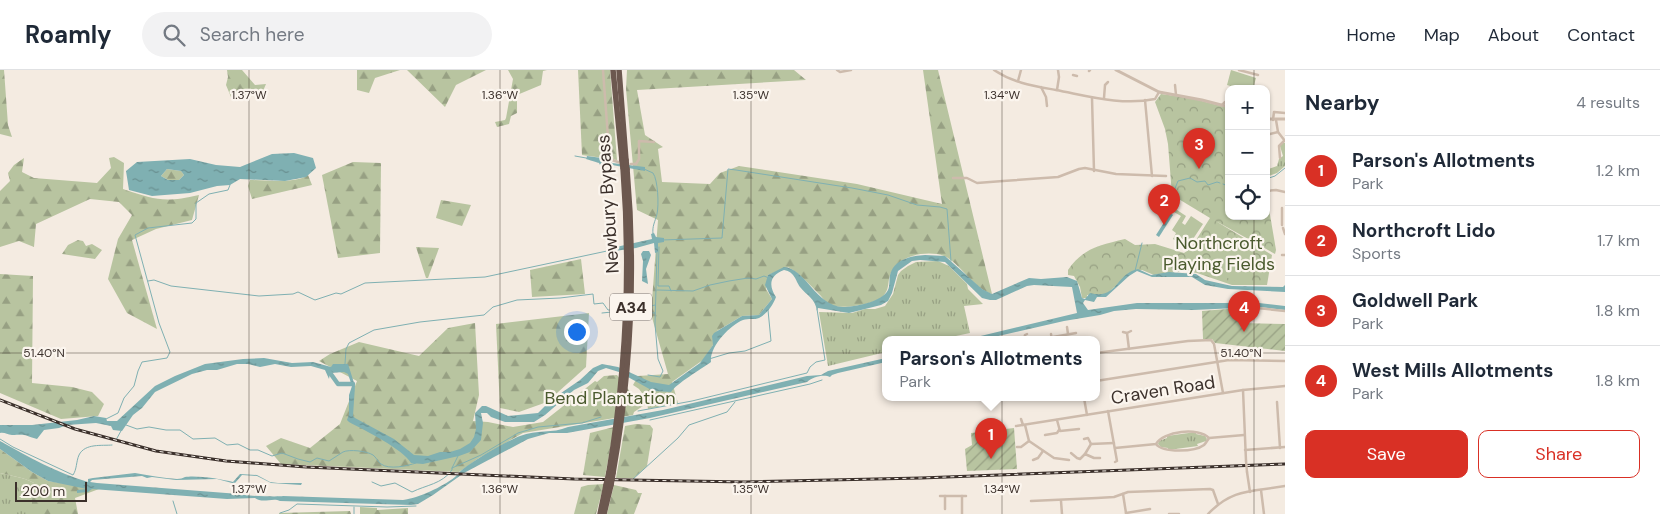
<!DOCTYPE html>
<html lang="en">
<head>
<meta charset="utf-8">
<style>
  :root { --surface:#fff; --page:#f2f2f3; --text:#1f2937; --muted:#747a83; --line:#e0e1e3; --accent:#d93025 }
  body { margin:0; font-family:"DM Sans",sans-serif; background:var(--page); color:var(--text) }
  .controls { position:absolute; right:15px; top:15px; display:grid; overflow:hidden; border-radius:10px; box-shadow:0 1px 4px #0004 }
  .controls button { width:45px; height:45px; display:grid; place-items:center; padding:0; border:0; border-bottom:1px solid var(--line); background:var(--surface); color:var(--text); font:25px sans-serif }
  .scale { position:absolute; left:15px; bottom:12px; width:72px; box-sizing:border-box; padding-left:5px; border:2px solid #3b302b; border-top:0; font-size:14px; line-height:18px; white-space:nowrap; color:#3b302b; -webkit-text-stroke:4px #fbf5ee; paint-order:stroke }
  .you { position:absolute; left:576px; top:261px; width:18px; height:18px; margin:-12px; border:4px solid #fff; border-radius:50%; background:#1a73e8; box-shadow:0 0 0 8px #1a73e833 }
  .badge { display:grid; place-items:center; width:32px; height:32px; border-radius:50%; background:var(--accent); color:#fff; font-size:16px; font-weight:700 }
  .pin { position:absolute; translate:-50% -41px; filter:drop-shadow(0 1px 2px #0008) }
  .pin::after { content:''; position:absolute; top:26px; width:18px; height:15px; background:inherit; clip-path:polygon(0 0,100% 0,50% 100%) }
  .popup { position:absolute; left:882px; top:266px; width:218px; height:65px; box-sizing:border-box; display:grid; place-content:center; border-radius:10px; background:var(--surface); filter:drop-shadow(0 1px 4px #0005); font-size:16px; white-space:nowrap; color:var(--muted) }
  .popup b { font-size:19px; color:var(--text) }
  .popup::after { content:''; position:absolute; left:50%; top:100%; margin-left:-10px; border:10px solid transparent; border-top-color:var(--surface) }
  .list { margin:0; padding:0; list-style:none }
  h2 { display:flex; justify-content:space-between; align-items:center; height:65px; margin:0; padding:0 20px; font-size:21px }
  h2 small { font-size:16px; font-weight:400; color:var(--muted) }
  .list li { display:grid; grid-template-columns:32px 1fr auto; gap:15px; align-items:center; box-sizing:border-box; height:70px; padding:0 20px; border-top:1px solid var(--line) }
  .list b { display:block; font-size:19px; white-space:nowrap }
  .list p { margin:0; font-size:16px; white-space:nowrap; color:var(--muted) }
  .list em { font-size:16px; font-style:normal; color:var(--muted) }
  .actions { display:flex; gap:10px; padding:15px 20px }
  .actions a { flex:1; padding:11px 0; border:1px solid var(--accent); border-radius:10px; text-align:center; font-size:18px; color:var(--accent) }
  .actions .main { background:var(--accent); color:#fff }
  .icon { flex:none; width:28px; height:28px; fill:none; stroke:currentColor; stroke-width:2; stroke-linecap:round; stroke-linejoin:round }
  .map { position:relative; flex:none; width:1285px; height:444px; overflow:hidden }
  header { display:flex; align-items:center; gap:30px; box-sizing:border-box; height:70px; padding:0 25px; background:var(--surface); border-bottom:1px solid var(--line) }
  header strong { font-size:24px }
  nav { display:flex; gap:28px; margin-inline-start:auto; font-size:18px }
  .search { width:350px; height:45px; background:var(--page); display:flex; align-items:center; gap:12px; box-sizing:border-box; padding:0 18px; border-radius:28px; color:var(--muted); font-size:19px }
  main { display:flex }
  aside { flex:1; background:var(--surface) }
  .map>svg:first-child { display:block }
  .grass { fill:url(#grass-tufts) }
  .forest { fill:url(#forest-firs) }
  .park { fill:url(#park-crowns) }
  .garden { fill:url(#garden-furrows) }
  .pitch { fill:#b8c4a0 }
  .water { fill:url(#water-ripples); fill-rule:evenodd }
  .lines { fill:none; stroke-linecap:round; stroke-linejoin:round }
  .stream { stroke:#7fb0b2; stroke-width:1 }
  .river { stroke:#7fb0b2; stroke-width:4.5 }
  .minor { stroke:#cdbbac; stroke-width:2.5 }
  .tertiary { stroke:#cdbbac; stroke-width:3 }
  .trunk { stroke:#6c584f; stroke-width:5.5 }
  .rail-casing { stroke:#3b302b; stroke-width:3 }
  .rail { stroke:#fbf5ee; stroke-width:1; stroke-dasharray:4; stroke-linecap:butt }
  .minor-bridge { stroke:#cdbbac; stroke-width:2.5 }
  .trunk-bridge { stroke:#6c584f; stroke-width:5.5 }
  .ticks { fill:none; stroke:#3b302b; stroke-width:1; stroke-opacity:0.45 }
  .labels { text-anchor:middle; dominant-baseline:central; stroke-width:4.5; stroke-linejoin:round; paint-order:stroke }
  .shield { fill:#fbf5ee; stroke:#756b66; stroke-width:1 }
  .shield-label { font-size:16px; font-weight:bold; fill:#3b302b }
  .street-label { font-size:18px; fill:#3b302b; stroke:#fbf5ee }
  .park-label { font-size:18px; fill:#4a5a2e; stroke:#fbf5ee }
  .ticks-label { font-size:12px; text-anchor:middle; fill:#3b302b; stroke:#fbf5ee; stroke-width:4.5; stroke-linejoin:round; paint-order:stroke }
</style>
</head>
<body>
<header>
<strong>Roamly</strong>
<div class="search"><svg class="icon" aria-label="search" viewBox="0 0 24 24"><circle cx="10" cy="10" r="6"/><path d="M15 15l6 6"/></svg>Search here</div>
<nav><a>Home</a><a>Map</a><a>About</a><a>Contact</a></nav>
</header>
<main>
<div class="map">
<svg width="1285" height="444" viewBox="0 0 1285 444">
  <defs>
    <pattern id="grass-tufts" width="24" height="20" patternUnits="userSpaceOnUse" patternTransform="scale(1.25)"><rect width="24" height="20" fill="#b8c4a0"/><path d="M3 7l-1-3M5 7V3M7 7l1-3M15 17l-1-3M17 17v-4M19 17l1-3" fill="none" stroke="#97a083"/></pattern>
    <pattern id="forest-firs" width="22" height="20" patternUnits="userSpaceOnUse" patternTransform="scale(1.25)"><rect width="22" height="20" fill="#b8c4a0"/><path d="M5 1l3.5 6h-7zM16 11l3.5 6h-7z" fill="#97a083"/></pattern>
    <pattern id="park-crowns" width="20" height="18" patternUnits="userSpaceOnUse" patternTransform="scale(1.25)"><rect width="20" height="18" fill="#b8c4a0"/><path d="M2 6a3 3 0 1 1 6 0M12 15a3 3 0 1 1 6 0" fill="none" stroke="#97a083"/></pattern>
    <pattern id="garden-furrows" width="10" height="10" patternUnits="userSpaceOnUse" patternTransform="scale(1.25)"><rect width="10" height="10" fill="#b8c4a0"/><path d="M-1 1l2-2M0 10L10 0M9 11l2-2" fill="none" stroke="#97a083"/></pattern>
    <pattern id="water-ripples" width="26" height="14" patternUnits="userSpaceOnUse" patternTransform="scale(1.25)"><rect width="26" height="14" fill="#7fb0b2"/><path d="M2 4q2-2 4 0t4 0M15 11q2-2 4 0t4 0" fill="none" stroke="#699091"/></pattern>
  </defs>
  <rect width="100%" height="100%" fill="#f4ebe1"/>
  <g class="grass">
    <path d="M1283,73H1285V96L1277,103L1266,107V100L1277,96L1279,89L1283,86L1280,76Z"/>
    <path d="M938,191L949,196L967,214L968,219L983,234L964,236L970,263L937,270H886V282L828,296L819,242L852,243L865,239H875L885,236L893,224L898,205L901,201L908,196L916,192Z"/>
    <path d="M1196,362V364L1205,366L1207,369L1206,371L1197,374L1198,376L1168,380V378L1161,377L1158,374L1159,371L1167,368V366Z"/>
    <path d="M0,403C12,406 23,407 34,413L32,444H0Z"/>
  </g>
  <g class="forest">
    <path d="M0,0H4L8,55L12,67L0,64Z"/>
    <path d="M227,0H242L255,15L266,14L263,21L240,30L231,27L226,15L228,7Z"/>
    <path d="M357,0H400L375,8L369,23L357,20Z"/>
    <path d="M407,0H490H486L456,15L445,37Z"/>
    <path d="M508,0H547L543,1L541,15L517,25V43L511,46L509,54L497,57L495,52L505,50L506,48L513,9Z"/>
    <path d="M578,0H610L617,90L582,85Z"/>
    <path d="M627,0H794L806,10L637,20L645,65L663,77L658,79L662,112L710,114L720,103L739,96L857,114L942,134L923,0H938L992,224C974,219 959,192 944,186C928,180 898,185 891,203C887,211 890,218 884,225C877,234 845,239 834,236C826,234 824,229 819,224C810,215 799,203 788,197L768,205L766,219L772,229L759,245L742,246L717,261L713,275L703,290L672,312L678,333L648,339L647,332L648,331L639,319L633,315L638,306L668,304L651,244L658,150L637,140L626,19Z"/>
    <path d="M114,87L124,93L123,119C156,130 164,133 199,125L192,150L156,159L132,170L157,259L127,243L108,209L118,169L132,145L119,132L90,129L36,154L34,177L19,171L0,177V121L10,111L8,103L14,95L24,88L22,102L34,108L97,113L111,98L109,88Z"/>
    <path d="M353,92L381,93L380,183L338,188L322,105Z"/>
    <path d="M167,99L181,101L184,105L179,110H168L161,106Z"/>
    <path d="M308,105L312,115L252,129L248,116L250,110C266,110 295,114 308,105Z"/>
    <path d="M441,130L471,135L462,156L436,148Z"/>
    <path d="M78,170L83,171L86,176L92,174L102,180L95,189L62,184L68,175Z"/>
    <path d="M416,177L439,178L428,208H426Z"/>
    <path d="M581,189L585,224L532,227L530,200Z"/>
    <path d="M0,204L33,206L32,313L72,317L92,322L104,334L98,346L61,349L0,323Z"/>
    <path d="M589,243L586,297L547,332L519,342L500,338L496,254Z"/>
    <path d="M475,253L479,325L473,351L488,352L513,357L543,352L595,311L597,312L604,306L617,305L631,323L646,334L634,342L633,345L523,363L479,388L459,402L281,394L266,376L281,368L310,378L340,354L357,311L319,291L330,284L359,272L419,286L448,258Z"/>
    <path d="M636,354L650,355L653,359L647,396L634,408H616L625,356Z"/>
    <path d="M614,357L605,407L583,405L590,363Z"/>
    <path d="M0,379L32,402L48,411L99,419L75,428L78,444H32V427L34,413C23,407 12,406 0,403Z"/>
    <path d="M604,414L596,444H574L581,417L588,415Z"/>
    <path d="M614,415L636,420L638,423H642L634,444H607Z"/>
    <path d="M360,437L377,438V440L408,438V444H360Z"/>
    <path d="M350,441L351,444H279V443Z"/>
  </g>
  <path class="park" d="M1161,24L1190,28L1229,38V146H1266V134L1268,133L1276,180L1275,184L1214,150L1272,185L1267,215H1232L1197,203L1185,201L1154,205L1142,200L1133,201L1127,205L1107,224L1087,225V228H1082L1080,217L1074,206L1068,205V200C1083,178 1100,175 1125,169L1135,175L1155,174L1184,183L1191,178L1210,148L1172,125L1168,74L1165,59L1155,32Z"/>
  <g class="garden">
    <path d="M1227,239H1240V253L1285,254V281L1215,273L1212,269H1203L1202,241Z"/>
    <path d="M1014,358L1017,399L967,401L965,379L972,375L971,363Z"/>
  </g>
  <g class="pitch">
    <path d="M1231,0L1256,8L1253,19H1240L1227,15Z"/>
    <path d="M1174,138L1186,146L1182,153L1185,155L1191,146L1203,154L1191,172L1190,171L1187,175L1185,174L1184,176L1173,169L1176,163L1172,160L1181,146L1172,141Z"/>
    <path d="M1229,176L1249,184L1238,212L1217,204Z"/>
  </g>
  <g class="water">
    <path d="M294,83L313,88L316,98L306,107L285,111L240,109L230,115L217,116L190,123L152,126L129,120L126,101L137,92L190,89L216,95L240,97L272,84ZM167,99L181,101L184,105L179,110H168L161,106Z"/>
    <path d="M587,86L609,89L612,93L645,97V101L601,93L600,95L599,93L586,89Z"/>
    <path d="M1170,143L1173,145L1159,167L1156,165Z"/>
    <path d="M654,163L656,167L664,168V172L658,173V182L655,183L654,173L636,178L608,182L607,179L652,169L651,164Z"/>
    <path d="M643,181H649L651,185L646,199L648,214L642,211L643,191L641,184Z"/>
    <path d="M925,185L945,186L982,219L992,224L1029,208L1041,209L1067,207L1077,211L1082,228L1085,229L1090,223C1118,230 1115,204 1138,199L1151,205L1169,202L1196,204L1205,210L1232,216L1283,217L1285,215V222L1228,219L1205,215L1192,207H1152L1137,201L1129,206L1106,227H1097L1094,232L1085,230L1083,233L1088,240L1137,233H1259L1285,236V240L1260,237L1193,240L1136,239L1114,241L1100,245L1064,251L981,270H964L1077,243L1072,217L1034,215L1027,216L996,230H990L982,228L945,192L920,190L912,191L898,201L892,223L888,231L881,235L849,243L818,238L817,241C815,228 807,226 800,217C795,210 795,202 784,200C770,205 768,215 776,227C773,235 767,244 759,248C755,250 748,248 743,250C730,255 709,277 711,292C701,299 676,314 671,322L653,321L619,302L606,298L598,301L588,313L574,320L545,345L534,352H505L491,347L487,343H481L483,353L481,370L470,382L459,386L423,394L411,393C403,379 364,360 349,352L347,350L349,344V325L352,316L348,304L344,302L330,303L329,309L325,300L311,296L291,297L275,294L260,297L248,294H237L217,300H207L192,304L155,322L142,338L133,345L122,361L113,360L111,356L96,353L67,355L59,358L44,360L37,369C24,365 27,364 12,365C7,365 5,362 0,363V355H32L77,350L94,346L106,348L107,351H117L155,316L175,306L205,294L243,289L264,288L292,293L313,292L331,297L333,294H348L355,316L353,346L355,348L394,369L414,385L428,386L440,382H450L460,379L470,373L474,367L476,359L475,343L482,336H486L508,346L538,343L551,330L580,310L593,298L602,294L618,297L651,312L669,315L700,293L713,275L712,266L714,263L742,246L759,245L772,229L765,215L768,205L784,197C805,198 816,236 843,237C854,237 882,232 888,220C890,216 889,210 890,205C894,189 911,186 925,185Z"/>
    <path d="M886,288V292L838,303L832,305L830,307C824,304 812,307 807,312L650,348L567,363H549L528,369L464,403L433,425L418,434L411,435L280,431C273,427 263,434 255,428L227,429L92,419L88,422L77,423V420L87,419L48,411L32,402L0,379V371C29,387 57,403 88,412V409L93,408L135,403C148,405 163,408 177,409C180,409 183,408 185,407C196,405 222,409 233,412L240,404L257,405L270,412L278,413H302L301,415L271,413L257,406L242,405L235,413H232L217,409L176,410L152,407L147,408L142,406L92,410L90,412L97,413L239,424C243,426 279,427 283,426L403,430C419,428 442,417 455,407C458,404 460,401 463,399C476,389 505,372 520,366C537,359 552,364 568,357L663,340L807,306L821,305L828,301Z"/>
  </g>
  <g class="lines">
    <g class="stream">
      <path d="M575,86L586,88"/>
      <path d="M644,99L653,103C658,110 659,135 657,144C655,152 652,156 653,164"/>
      <path d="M1266,109L1275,106L1285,98"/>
      <path d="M1223,114L1228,116"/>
      <path d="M1174,121L1178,111L1190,108L1197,112L1205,111L1208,115L1217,112L1220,113"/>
      <path d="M1166,139L1167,128L1171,123"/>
      <path d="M662,170L722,168L728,99L736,100L852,118L888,125L917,135L940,137L947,139L951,191"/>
      <path d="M659,177L658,214V216H669L671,221"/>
      <path d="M1135,201L1142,173"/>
      <path d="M148,211L154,210L171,216L259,226L293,224L298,222L315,230L336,223L341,224L365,213L485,207L607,181"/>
      <path d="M657,220L693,221L710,215L729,211L748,208L756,209L764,206L769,208"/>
      <path d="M637,240L655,235"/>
      <path d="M636,242L655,243"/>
      <path d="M602,243L622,241"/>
      <path d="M709,289L729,283L745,281L771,271L768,240"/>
      <path d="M345,294L346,279L349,273L374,260L420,252L484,245L493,237L517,230L560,228L593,224L594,234L603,233L608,240H622"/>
      <path d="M648,305L660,307L663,301L658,289L655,254L657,182"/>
      <path d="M638,341L692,331L807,303L810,297L816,292L825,290L817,239"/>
      <path d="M106,349L118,343L124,328L134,316L138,301L142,292L167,288L170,282L159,253L135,165L148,158L192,153L196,149V133L209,124L228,120L230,115"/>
      <path d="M650,350L810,314L822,310"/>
      <path d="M126,355L137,359L149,357L166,360H180L193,369L215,368L227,375L238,374L250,380H258L272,386L282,383L298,389L310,392L317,388L329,391C334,388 338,385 343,382C349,379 367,381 373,385C376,387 378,392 381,394C389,400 407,396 416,393"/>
      <path d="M0,369L13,377L73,405C77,399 76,392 79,385C85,373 102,376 112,375"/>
      <path d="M116,370L122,359"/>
      <path d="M452,398L481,385L518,363L538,357L582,353L601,347"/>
      <path d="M632,410L678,368L689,355L727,342L735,332"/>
      <path d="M372,412L381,416L395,413L412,422C426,415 442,414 452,400V398L458,386"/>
      <path d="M173,431L177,444"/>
      <path d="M354,437V444"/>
      <path d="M280,443L289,440L297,434L387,437L416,436"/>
    </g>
    <path class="river" d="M328,300L338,314H353"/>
    <g class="minor">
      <path d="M603,0L609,81L612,90L621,93"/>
      <path d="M837,0L840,2L851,0"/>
      <path d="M994,0C1013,13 1034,16 1056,20C1088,26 1122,36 1155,29L1159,22"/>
      <path d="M1239,0L1258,5"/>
      <path d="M1089,1L1090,0"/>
      <path d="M1073,5L1077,6"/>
      <path d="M1018,11L1021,0"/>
      <path d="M1175,15L1176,25"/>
      <path d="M1041,17L1046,27L1047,36"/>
      <path d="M1057,20L1059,7L1058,0"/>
      <path d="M1092,28L1094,101"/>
      <path d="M1104,28L1105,15L1108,12"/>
      <path d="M1145,30L1152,106"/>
      <path d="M1222,35L1225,32H1229"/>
      <path d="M1273,50L1274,42L1285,43"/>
      <path d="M1276,50L1278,62L1285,71"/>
      <path d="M1266,65L1278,62"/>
      <path d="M1280,88L1279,76L1284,71"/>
      <path d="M631,94H636L639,89V71L654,72"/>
      <path d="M953,108H967L977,113L1003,111L1058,107L1079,99L1085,98L1116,104L1166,106"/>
      <path d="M1266,121L1276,120L1285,122"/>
      <path d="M1282,138V155"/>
      <path d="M1283,158L1285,164"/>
      <path d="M1282,185H1285"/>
      <path d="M1257,238L1285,241"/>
      <path d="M1067,257L1068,264"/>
      <path d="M1123,262L1127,263L1131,261"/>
      <path d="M1127,263L1129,279"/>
      <path d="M1051,264L1052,270"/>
      <path d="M1053,267L1076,263"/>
      <path d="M1024,270L1025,265L1027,264"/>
      <path d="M1096,283L1188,271L1211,270L1214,274L1223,323"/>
      <path d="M1096,311L1229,290L1285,291"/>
      <path d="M1243,320L1246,391"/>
      <path d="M1084,328L1087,345"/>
      <path d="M1277,332L1280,378"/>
      <path d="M1108,341L1117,391L1115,392"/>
      <path d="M1021,349L1023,355"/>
      <path d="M1057,350L1060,361L1079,359"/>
      <path d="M1025,355L1029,371L1054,388L1069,390"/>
      <path d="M1016,356L1243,320L1285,316"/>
      <path d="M1045,365L1057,363L1059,360"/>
      <path d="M1084,369L1088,368L1091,374"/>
      <path d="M1156,374C1163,383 1195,382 1204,375C1206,373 1207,371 1209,368"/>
      <path d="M1017,377H1021L1029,371"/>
      <path d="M1115,378L1156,374C1163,361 1199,357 1209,368L1244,365"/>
      <path d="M1245,380L1285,377"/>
      <path d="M1071,383L1077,388L1080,389L1085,384L1094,388H1100"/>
      <path d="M1085,384L1091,374L1114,373"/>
      <path d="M1033,390L1038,388L1043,381"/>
      <path d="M1247,402L1250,422"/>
      <path d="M1261,420L1264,444"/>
      <path d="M1123,424L1126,443"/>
      <path d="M940,426H966"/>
      <path d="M945,426V439"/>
      <path d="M962,426V444"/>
      <path d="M1031,431L1097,428L1114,427L1128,422L1210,419L1213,420L1218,434"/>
      <path d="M1061,431L1062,444"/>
      <path d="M1126,443L1150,439"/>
      <path d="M1169,444H1179"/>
      <path d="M1208,444C1233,418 1252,422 1285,416"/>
    </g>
    <g class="tertiary">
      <path d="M1116,0L1159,22L1202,30L1229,37"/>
      <path d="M1266,49H1285"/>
    </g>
    <g class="trunk">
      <path d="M613,0L622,90"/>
      <path d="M619,0L626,90"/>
      <path d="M609,402C626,301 631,200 623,98"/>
      <path d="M613,403C631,302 636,201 627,99"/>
      <path d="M600,444L606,415"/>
      <path d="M604,444L611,415"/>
    </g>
    <defs>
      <path id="rail" d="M0,330L75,359L156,381L226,391L306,397L574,409L745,412L921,408L1285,394"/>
    </defs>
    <use href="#rail" class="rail-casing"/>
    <use href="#rail" class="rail"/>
    <path class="minor-bridge" d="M1246,391L1247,402"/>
    <g class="trunk-bridge">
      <path d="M622,90L623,98"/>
      <path d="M626,90L627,99"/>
      <path d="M606,415L609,402"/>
      <path d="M611,415L613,403"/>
    </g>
  </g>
  <path class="ticks" d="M249,0V444M500,0V444M751,0V444M1002,0V444M1254,0V19M1254,146V444M0,283H1285"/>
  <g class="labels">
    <rect class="shield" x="610" y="223.5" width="42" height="27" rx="4"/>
    <g class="shield-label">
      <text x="631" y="237">A34</text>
    </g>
    <g class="street-label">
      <text transform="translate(608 134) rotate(-94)">Newbury Bypass</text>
      <text transform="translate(1163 320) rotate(-9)">Craven Road</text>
    </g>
    <g class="park-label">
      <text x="1219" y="173">Northcroft<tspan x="1219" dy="21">Playing Fields</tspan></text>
      <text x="610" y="328">Bend Plantation</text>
    </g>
  </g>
  <g class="ticks-label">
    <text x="249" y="29">1.37°W</text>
    <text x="500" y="29">1.36°W</text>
    <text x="751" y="29">1.35°W</text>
    <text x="1002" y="29">1.34°W</text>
    <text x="44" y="287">51.40°N</text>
    <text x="1241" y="287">51.40°N</text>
    <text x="249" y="423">1.37°W</text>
    <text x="500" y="423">1.36°W</text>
    <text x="751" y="423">1.35°W</text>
    <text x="1002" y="423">1.34°W</text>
  </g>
</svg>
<div class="controls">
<button>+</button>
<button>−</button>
<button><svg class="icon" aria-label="locate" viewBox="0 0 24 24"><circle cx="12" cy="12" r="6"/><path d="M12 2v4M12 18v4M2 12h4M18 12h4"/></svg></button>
</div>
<div class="scale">200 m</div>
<div class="you"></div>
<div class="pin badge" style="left:991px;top:389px">1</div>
<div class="popup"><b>Parson's Allotments</b>Park</div>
<div class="pin badge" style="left:1164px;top:155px">2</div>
<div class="pin badge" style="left:1199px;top:99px">3</div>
<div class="pin badge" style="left:1244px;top:262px">4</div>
</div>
<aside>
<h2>Nearby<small>4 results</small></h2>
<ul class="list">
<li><span class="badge">1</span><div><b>Parson's Allotments</b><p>Park</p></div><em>1.2 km</em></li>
<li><span class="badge">2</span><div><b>Northcroft Lido</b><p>Sports</p></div><em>1.7 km</em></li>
<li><span class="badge">3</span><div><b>Goldwell Park</b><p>Park</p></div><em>1.8 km</em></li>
<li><span class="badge">4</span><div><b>West Mills Allotments</b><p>Park</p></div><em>1.8 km</em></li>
</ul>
<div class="actions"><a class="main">Save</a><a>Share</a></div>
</aside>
</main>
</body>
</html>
